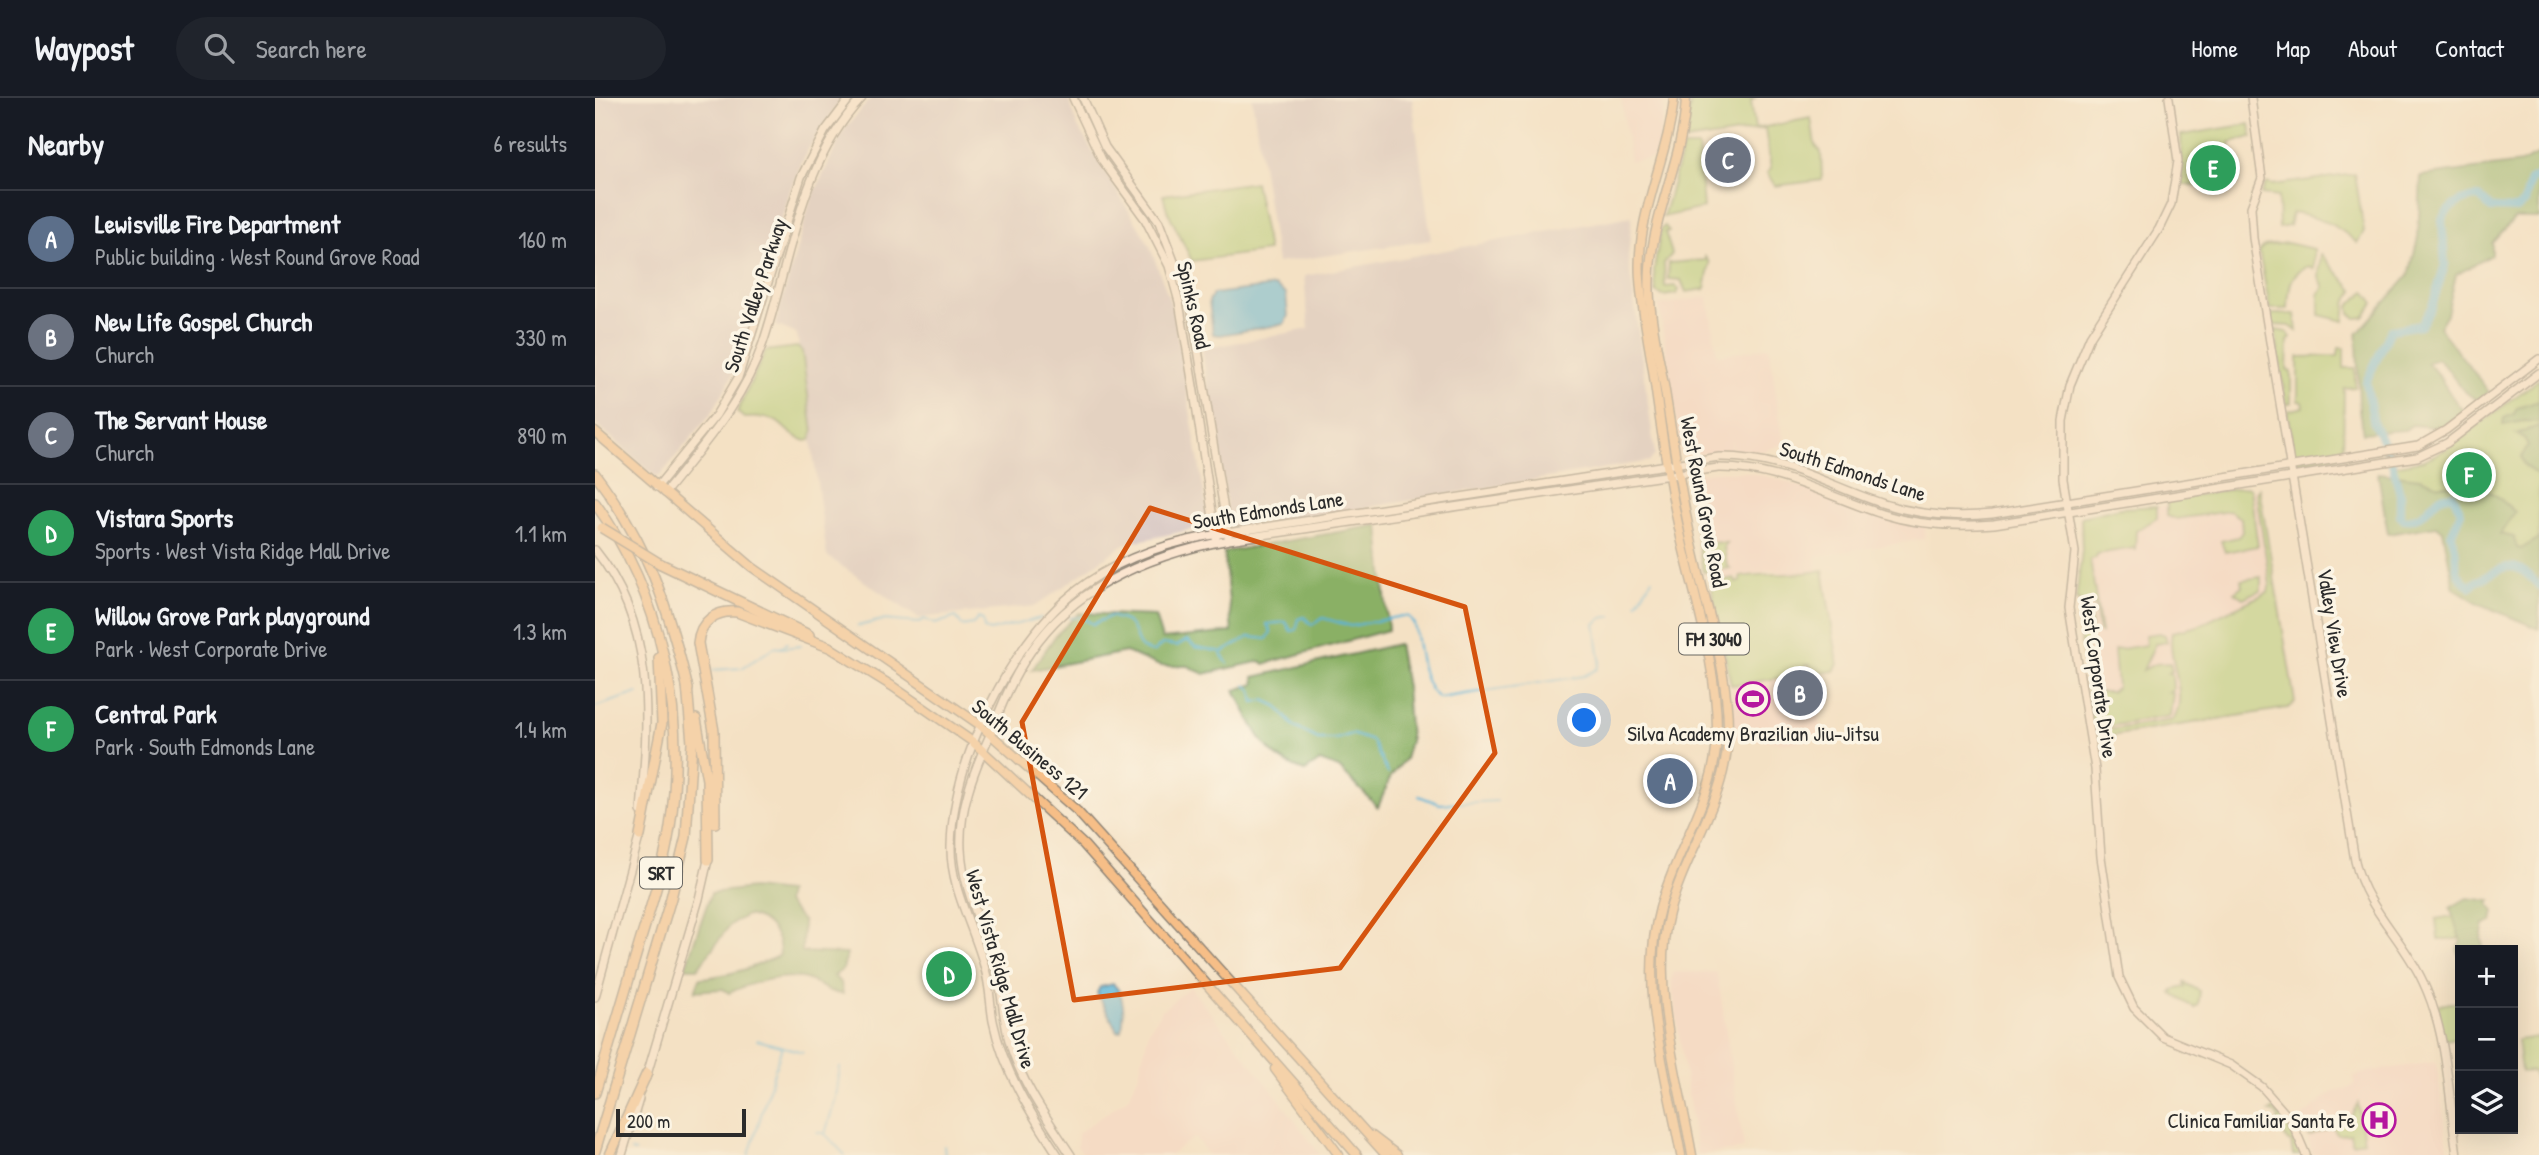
<!DOCTYPE html>
<html lang="en">
<head>
<meta charset="utf-8">
<style>
  :root { --surface:#171b24; --page:#20242c; --text:#f1f3f6; --muted:#9ea1a6; --line:#363941; --accent:#d690ce }
  body { margin:0; font-family:"Patrick Hand",sans-serif; background:var(--page); color:var(--text) }
  .controls { position:absolute; right:21px; bottom:21px; display:grid; overflow:hidden; border-radius:0px; box-shadow:0 7px 28px #0002 }
  .controls button { width:63px; height:63px; display:grid; place-items:center; padding:0; border:0; border-bottom:2px solid var(--line); background:var(--surface); color:var(--text); font:35px sans-serif }
  .scale { position:absolute; left:21px; bottom:18px; width:130px; box-sizing:border-box; padding-left:7px; border:4px solid #2b2b2b; border-top:0; font-size:19px; line-height:24px; white-space:nowrap; color:#2b2b2b; -webkit-text-stroke:5px #fcf5e5; paint-order:stroke }
  .you { position:absolute; left:990px; top:623px; width:24px; height:24px; margin:-18px; border:5px solid #fff; border-radius:50%; background:#1a73e8; box-shadow:0 0 0 10px #1a73e833 }
  .badge { display:grid; place-items:center; width:46px; height:46px; border-radius:50%; background:var(--accent); color:#fff; font-size:23px; font-weight:700 }
  .pin { position:absolute; translate:-50% -50%; border:4px solid #fff; box-shadow:0 2px 7px #0006 }
  .list { margin:0; padding:0; list-style:none }
  h2 { display:flex; justify-content:space-between; align-items:center; height:91px; margin:0; padding:0 28px; font-size:30px }
  h2 small { font-size:23px; font-weight:400; color:var(--muted) }
  .list li { display:grid; grid-template-columns:46px 1fr auto; gap:21px; align-items:center; box-sizing:border-box; height:98px; padding:0 28px; border-top:2px solid var(--line) }
  .list b { display:block; font-size:26px; white-space:nowrap }
  .list p { margin:0; font-size:23px; white-space:nowrap; color:var(--muted) }
  .list em { font-size:23px; font-style:normal; color:var(--muted) }
  .icon { flex:none; width:38px; height:38px; fill:none; stroke:currentColor; stroke-width:2; stroke-linecap:round; stroke-linejoin:round }
  .map { position:relative; flex:none; width:1944px; height:1057px; overflow:hidden }
  header { display:flex; align-items:center; gap:42px; box-sizing:border-box; height:98px; padding:0 35px; background:var(--surface); border-bottom:2px solid var(--line) }
  header strong { font-size:33px }
  nav { display:flex; gap:38px; margin-inline-start:auto; font-size:24px }
  .search { width:490px; height:63px; background:var(--page); display:flex; align-items:center; gap:18px; box-sizing:border-box; padding:0 24px; border-radius:38px; color:var(--muted); font-size:26px }
  main { display:flex }
  aside { flex:1; background:var(--surface) }
  .map>svg:first-child { display:block }
  .built { fill:#f6d2c3 }
  .industrial { fill:#d1bfbd }
  .green { fill:#aecc73; stroke:#6c7c4f; stroke-width:2 }
  .forest { fill:#8ab065; stroke:#5a6e48; stroke-width:2 }
  .water { fill:#59b3d7; stroke:#426f81; stroke-width:2 }
  .lines { fill:none; stroke-linecap:round; stroke-linejoin:round }
  .stream { stroke:#59b3d7; stroke-width:2 }
  .river { stroke:#59b3d7; stroke-width:8 }
  .secondary-casing { stroke:#908678; stroke-width:10 }
  .primary-casing { stroke:#908678; stroke-width:11 }
  .highway-casing { stroke:#908678; stroke-width:12 }
  .secondary { stroke:#fbe5cf; stroke-width:7 }
  .primary { stroke:#f6be87; stroke-width:8 }
  .highway { stroke:#f6be87; stroke-width:9 }
  .highway-bridge-casing { stroke:#908678; stroke-width:12; stroke-linecap:butt }
  .highway-bridge { stroke:#f6be87; stroke-width:9 }
  .marked { fill:none; stroke:#d5540f; stroke-width:5; stroke-linejoin:round }
  .labels { text-anchor:middle; dominant-baseline:central; stroke-width:7; stroke-linejoin:round; paint-order:stroke }
  .shield { fill:#fcf5e5; stroke:#6a6863; stroke-width:2 }
  .shield-label { font-size:19px; font-weight:bold; fill:#2b2b2b }
  .street-label { font-size:21px; fill:#2b2b2b; stroke:#fcf5e5 }
  .poi-label { font-size:21px; fill:#2b2b2b; stroke:#fcf5e5 }
</style>
</head>
<body>
<header>
<strong>Waypost</strong>
<div class="search"><svg class="icon" aria-label="search" viewBox="0 0 24 24"><circle cx="10" cy="10" r="6"/><path d="M15 15l6 6"/></svg>Search here</div>
<nav><a>Home</a><a>Map</a><a>About</a><a>Contact</a></nav>
</header>
<main>
<aside>
<h2>Nearby<small>6 results</small></h2>
<ul class="list">
<li><span class="badge" style="background:#5c6f8a">A</span><div><b>Lewisville Fire Department</b><p>Public building · West Round Grove Road</p></div><em>160 m</em></li>
<li><span class="badge" style="background:#6b7280">B</span><div><b>New Life Gospel Church</b><p>Church</p></div><em>330 m</em></li>
<li><span class="badge" style="background:#6b7280">C</span><div><b>The Servant House</b><p>Church</p></div><em>890 m</em></li>
<li><span class="badge" style="background:#2e9e5b">D</span><div><b>Vistara Sports</b><p>Sports · West Vista Ridge Mall Drive</p></div><em>1.1 km</em></li>
<li><span class="badge" style="background:#2e9e5b">E</span><div><b>Willow Grove Park playground</b><p>Park · West Corporate Drive</p></div><em>1.3 km</em></li>
<li><span class="badge" style="background:#2e9e5b">F</span><div><b>Central Park</b><p>Park · South Edmonds Lane</p></div><em>1.4 km</em></li>
</ul>
</aside>
<div class="map">
<svg width="1944" height="1057" viewBox="0 0 1944 1057">
  <rect width="100%" height="100%" fill="#fcf5e5"/>
  <filter id="ink" filterUnits="userSpaceOnUse"><feTurbulence type="fractalNoise" baseFrequency=".0143" numOctaves="2"/><feDisplacementMap in="SourceGraphic" scale="14" xChannelSelector="R" yChannelSelector="G"/><feConvolveMatrix kernelMatrix="1 2 1 2 8 2 1 2 1" color-interpolation-filters="sRGB"/></filter>
  <filter id="wash" filterUnits="userSpaceOnUse"><feTurbulence type="fractalNoise" baseFrequency=".00686" numOctaves="4" result="noise"/><feDisplacementMap in="SourceGraphic" scale="28" xChannelSelector="R" yChannelSelector="G"/><feGaussianBlur stdDeviation="1.57" result="paint"/><feColorMatrix in="noise" values="0 0 0 0 0 0 0 0 0 0 0 0 0 0 0 0 0 1.4 0 .05"/><feComposite in="paint" operator="in"/></filter>
  <g filter="url(#wash)">
    <rect width="100%" height="100%" fill="#f4e1c4"/>
    <g class="built">
      <path d="M1026,0H1070L1063,48L1058,60L1035,63Z"/>
      <path d="M1113,199L1122,258L1174,249L1189,346L1168,353L1138,352L1134,330L1137,354L1089,357L1086,354L1064,207Z"/>
      <path d="M1116,374H1150L1178,380L1331,427L1329,441L1222,458V473L1198,477L1178,472L1115,484L1091,377Z"/>
      <path d="M1665,391L1702,603L1699,608L1502,642L1481,501L1488,445L1484,422Z"/>
      <path d="M1218,576L1228,640L1194,645L1141,640L1138,635L1136,588Z"/>
      <path d="M1079,874H1122L1149,1051L1102,1057L1076,881Z"/>
      <path d="M595,889L681,997L725,1057H613L600,1039L574,1057H489L482,1048L483,1035L533,1000L544,976L554,932L567,912Z"/>
      <path d="M1841,964L1854,1057H1718L1712,1037L1702,1023L1738,994L1753,991L1759,987V978L1776,973Z"/>
    </g>
    <g class="industrial">
      <path d="M0,0H247L212,53L196,90L142,269L118,313L65,378H60L0,325Z"/>
      <path d="M276,0H473L483,29L554,146L578,211L612,412L604,430L529,446L441,508L323,520L232,458L202,236L180,227L215,104L249,32Z"/>
      <path d="M657,0H817L836,142L682,165Z"/>
      <path d="M1037,118L1033,160L1060,357L1055,363L677,425L635,428L607,251L714,231L709,178Z"/>
    </g>
    <g class="green">
      <path d="M1096,0H1160L1156,3L1160,31L1216,20L1220,47L1226,54L1227,82L1180,88L1172,75L1176,71L1170,31L1090,43Z"/>
      <path d="M1655,26L1657,39L1635,44L1637,68L1630,92L1587,86L1586,37Z"/>
      <path d="M1088,49H1103L1108,110L1068,119Z"/>
      <path d="M1760,76L1769,133L1762,145C1742,126 1723,119 1697,115L1694,128L1684,130L1683,99L1666,97L1671,85L1677,87Z"/>
      <path d="M660,84L673,153L597,163L572,112L568,97Z"/>
      <path d="M1070,128L1074,133L1070,134L1077,156L1069,165L1070,189L1080,188L1084,192L1081,196L1068,198L1061,194L1059,172L1066,131Z"/>
      <path d="M1692,145L1719,151V171L1714,168C1693,174 1694,192 1693,211H1675L1664,154L1669,148Z"/>
      <path d="M1726,156L1759,193L1751,205L1749,223L1724,217V196L1729,189L1724,179Z"/>
      <path d="M1110,159L1115,165L1110,191L1091,194L1086,182L1073,181L1074,165L1110,162Z"/>
      <path d="M1770,193L1779,205L1769,219L1761,220L1755,215L1754,208Z"/>
      <path d="M1675,216H1700L1702,233L1695,228L1677,227Z"/>
      <path d="M1680,232L1692,234L1696,240L1693,243L1692,272L1696,274V305L1691,307Z"/>
      <path d="M202,249L207,253L218,334L215,342L211,343C179,332 195,316 149,320L142,314L170,253Z"/>
      <path d="M1744,250H1749V270H1760V289L1749,290L1748,358L1704,365L1699,360L1692,313L1709,309L1708,304L1703,303V259L1743,258Z"/>
      <path d="M1944,281V481L1862,446L1808,386L1798,368L1829,362L1850,352Z"/>
      <path d="M1652,389L1655,391L1663,448L1630,454L1626,443L1643,439L1647,434L1646,420L1635,413L1581,421L1572,418V402Z"/>
      <path d="M1664,390L1700,604L1693,610L1502,640L1501,634L1578,622C1595,597 1571,560 1577,534L1603,528L1673,494L1675,486L1661,395Z"/>
      <path d="M1562,408V420L1541,433L1540,453L1539,450L1502,456L1501,460L1495,461L1506,535L1504,534L1500,508L1481,502L1487,452L1486,419L1525,410Z"/>
      <path d="M1104,416L1107,437L1113,444L1132,445L1129,448L1132,468L1135,470L1108,474L1099,420Z"/>
      <path d="M1228,472L1243,566L1239,573L1219,576L1215,567H1210L1211,576L1136,587L1115,484L1139,480L1141,485L1146,483L1145,479C1175,474 1199,479 1228,472Z"/>
      <path d="M1666,479V492L1648,500L1639,494L1647,488L1646,482Z"/>
      <path d="M1491,515C1504,527 1491,540 1491,554C1492,566 1495,578 1496,590L1501,594H1516L1522,589L1519,552L1551,547L1550,537L1565,535L1570,537L1572,544L1560,546L1548,572L1560,566L1575,565L1577,573L1573,575L1577,576L1578,592L1574,594L1578,595L1575,618L1503,630L1497,626L1483,522L1485,516Z"/>
      <path d="M1852,819L1862,821L1864,841H1843L1841,821Z"/>
      <path d="M1590,885L1605,893L1603,908L1599,909L1601,911L1576,895L1579,897L1578,892L1590,889Z"/>
      <path d="M1865,903V953L1864,954L1862,940L1849,942L1841,908Z"/>
      <path d="M1944,939V982H1940L1938,973L1926,974L1922,942Z"/>
      <path d="M1763,1005L1769,1043L1757,1045L1755,1036L1742,1037L1738,1029L1713,1039L1754,1022Z"/>
      <path d="M1680,1010L1690,1022L1705,1057H1698L1696,1044H1693L1682,1024L1684,1021L1681,1015L1675,1014Z"/>
    </g>
    <g class="forest">
      <path d="M1944,56V120H1920L1897,145V157L1861,177L1852,216L1844,229L1894,294L1883,302C1861,292 1859,274 1842,261L1832,265C1849,279 1853,299 1869,313L1847,330L1817,327L1810,332L1768,335L1764,313L1762,236L1814,177L1823,140L1826,78L1926,65Z"/>
      <path d="M1944,303V324L1929,323L1908,327L1909,320L1919,316L1922,310Z"/>
      <path d="M1944,328V379L1929,367L1926,360L1933,347L1929,340L1921,336Z"/>
      <path d="M1783,375L1825,380L1844,387H1881L1902,398L1920,414L1905,436L1919,439L1922,450L1926,451L1944,440V531L1885,506L1859,490L1848,433L1841,428L1793,436Z"/>
      <path d="M784,427L793,532L669,566L666,563L609,576L593,568H565L531,554L437,572L461,537L484,515L560,518L567,541L637,534L629,454Z"/>
      <path d="M803,546L811,589L815,643L810,661L796,678L783,709L744,670L725,663L710,673C668,660 658,628 640,592L660,586L659,579Z"/>
      <path d="M158,790L193,794L191,804L208,824L207,854L252,856L248,871L239,878L246,885L248,896C231,896 222,882 206,880C183,877 155,885 134,895L128,891L100,893L105,880C134,878 159,870 185,857C185,835 173,821 152,817L135,827L103,870H90L116,795Z"/>
      <path d="M1872,800L1896,803L1894,806L1899,813L1897,824L1889,826L1886,841L1889,852H1865V860L1862,851L1866,843L1855,810Z"/>
    </g>
    <g class="water">
      <path d="M680,188L691,196L693,218L689,226L625,237L618,236L614,203L618,196Z"/>
      <path d="M518,886C530,895 530,920 526,933L523,934L502,895L505,889Z"/>
    </g>
    <g class="lines">
      <g class="stream">
        <path d="M1042,505L1057,481"/>
        <path d="M474,520L485,519L498,526L516,518C521,521 529,521 533,525C544,533 537,552 559,554L567,546L582,548L592,542L600,549L628,554L654,539L672,541L676,534L672,526L691,524L696,533L701,532L704,521L709,519L717,527L728,520L756,528L807,518L814,519L819,526C824,547 825,588 844,600L989,578L1002,571L1005,562L1000,526L1007,520L1018,518"/>
        <path d="M263,528L288,522L323,525L329,521L340,526L361,519L367,528L378,526L383,520L388,522L389,531L395,533L446,520"/>
        <path d="M186,550L206,548"/>
        <path d="M626,556L633,566"/>
        <path d="M117,572L147,570L180,549L185,550L192,545"/>
        <path d="M651,587L657,592L659,604L669,602L682,608L700,629L723,641H741L757,636L777,643L793,675"/>
        <path d="M0,609L43,595"/>
        <path d="M824,698L845,706L902,703"/>
        <path d="M162,942L208,954"/>
        <path d="M222,1034L230,1036L250,1057"/>
        <path d="M230,1036L241,999L245,969"/>
        <path d="M349,1048L350,1057"/>
        <path d="M36,1053L40,1054"/>
        <path d="M154,1057L187,948"/>
      </g>
      <path class="river" d="M1944,78L1935,82L1930,104L1922,111L1896,110L1884,99C1869,99 1854,108 1847,121L1850,167L1837,208L1826,227L1796,232L1771,284L1779,326L1795,358L1805,396V418L1809,422C1832,420 1830,411 1845,399L1858,397L1866,414L1856,437C1868,462 1851,472 1876,489C1880,483 1884,483 1890,479C1915,464 1923,465 1944,488"/>
    </g>
  </g>
  <g filter="url(#ink)">
    <g class="lines">
      <defs>
        <g id="secondary">
          <path d="M478,0L507,62L550,121L574,168L584,204L599,294L621,440"/>
          <path d="M488,0L510,49L564,124L596,208L633,437"/>
          <path d="M1574,0L1583,63L1576,106L1564,131L1495,239L1475,287L1468,323V381L1480,454L1474,510L1500,671L1506,759L1524,879L1539,910L1568,939L1636,967L1667,989L1696,1022L1711,1057"/>
          <path d="M1656,0L1667,80L1656,109L1658,140L1760,763C1771,811 1808,840 1828,884C1853,936 1854,1001 1862,1057"/>
          <path d="M62,389L121,317L143,280L206,79L230,33L255,0"/>
          <path d="M70,395C108,347 148,304 168,245C196,161 204,67 267,0"/>
          <path d="M0,452C62,528 53,623 46,713"/>
          <path d="M0,899L45,736"/>
          <path d="M51,980L104,801L113,762"/>
          <path d="M27,1057L44,1001"/>
          <path d="M463,1057C436,1016 408,972 398,923C395,906 395,888 390,871C380,831 355,791 356,748C357,700 372,654 393,611C442,510 501,459 612,438L1124,359C1188,358 1231,387 1289,406C1324,417 1361,420 1397,416L1823,348L1851,332L1944,261"/>
          <path d="M476,1057C453,1022 427,986 415,946C407,920 408,893 400,868C388,828 368,793 366,751C364,711 378,675 394,639C406,609 417,580 436,553C481,486 558,456 634,442L1123,370C1183,369 1231,398 1287,416C1322,427 1363,429 1399,426L1822,359L1852,345L1944,275"/>
        </g>
        <g id="primary">
          <path d="M1079,0C1073,61 1040,118 1045,181C1047,211 1053,242 1058,272C1066,330 1074,387 1087,444C1101,504 1123,574 1122,636C1121,700 1081,750 1065,810C1043,890 1072,978 1086,1057"/>
          <path d="M1091,0C1088,70 1049,127 1055,202C1057,233 1065,263 1070,293C1079,349 1087,405 1100,459C1113,516 1134,577 1133,635C1132,702 1090,753 1074,815C1055,890 1084,982 1097,1057"/>
          <path d="M0,334L157,469L385,627L482,713L791,1057"/>
          <path d="M234,549L297,588L378,644L489,747L762,1057"/>
          <path d="M680,971L744,1057"/>
          <path d="M777,1038L802,1057"/>
        </g>
        <g id="highway">
          <path d="M0,376C53,446 73,508 93,591"/>
          <path d="M0,405C67,497 92,617 75,729C69,769 56,808 44,847C29,897 15,946 0,995"/>
          <path d="M64,465L214,537"/>
          <path d="M101,621L112,682L113,762"/>
          <path d="M120,725L119,633L103,545C105,523 121,512 142,514L234,549"/>
          <path d="M45,738L67,625L64,560"/>
          <path d="M0,1053L76,800L91,739L97,645L92,587"/>
          <path d="M15,1057L52,975"/>
        </g>
      </defs>
      <use href="#secondary" class="secondary-casing"/>
      <use href="#primary" class="primary-casing"/>
      <use href="#highway" class="highway-casing"/>
      <use href="#secondary" class="secondary"/>
      <use href="#primary" class="primary"/>
      <use href="#highway" class="highway"/>
      <defs>
        <path id="highway-bridge" d="M7,430L64,465"/>
      </defs>
      <use href="#highway-bridge" class="highway-bridge-casing"/>
      <use href="#highway-bridge" class="highway-bridge"/>
    </g>
  </g>
  <path d="M0 0H1944V1057H0ZM555,410L870,509L900,655L745,870L479,902L427,624Z" fill="#f4e1c4" fill-opacity=".55" fill-rule="evenodd"/>
  <path class="marked" d="M555,410L870,509L900,655L745,870L479,902L427,624Z"/>
  <defs>
    <symbol id="stadium-ring" viewBox="-11 -11 22 22"><circle r="9.5" fill="#fcf5e5" stroke="#b5179e" stroke-width="1.5"/><path d="M0-5a6.5 5 0 1 0 0 10a6.5 5 0 1 0 0-10ZM-3.5-1.8h7v3.6h-7Z" fill="#b5179e"/></symbol>
    <symbol id="hospital-ring" viewBox="-11 -11 22 22"><circle r="9.5" fill="#fcf5e5" stroke="#b5179e" stroke-width="1.5"/><path d="M-5-5h3v3.5h4V-5h3V5h-3V1.5h-4V5h-3Z" fill="#b5179e"/></symbol>
  </defs>
  <g fill-rule="evenodd">
    <use href="#stadium-ring" x="1139" y="582" width="38" height="38"/>
    <use href="#hospital-ring" x="1765" y="1003" width="38" height="38"/>
  </g>
  <g class="labels">
    <g class="shield">
      <rect x="1084" y="525.5" width="70" height="31" rx="5"/>
      <rect x="45" y="759.5" width="42" height="31" rx="5"/>
    </g>
    <g class="shield-label">
      <text x="1119" y="541">FM 3040</text>
      <text x="66" y="775">SRT</text>
    </g>
    <g class="street-label">
      <text transform="translate(160 197) rotate(-72)">South Valley Parkway</text>
      <text transform="translate(599 207) rotate(77)">Spinks Road</text>
      <text transform="translate(1258 373) rotate(18)">South Edmonds Lane</text>
      <text transform="translate(1109 404) rotate(79)">West Round Grove Road</text>
      <text transform="translate(673 412) rotate(-9)">South Edmonds Lane</text>
      <text transform="translate(1740 535) rotate(81)">Valley View Drive</text>
      <text transform="translate(1504 579) rotate(82)">West Corporate Drive</text>
      <text transform="translate(435 651) rotate(40)">South Business 121</text>
      <text transform="translate(406 871) rotate(74)">West Vista Ridge Mall Drive</text>
    </g>
    <g class="poi-label">
      <text x="1158" y="635">Silva Academy Brazilian Jiu-Jitsu</text>
      <text x="1760" y="1022" text-anchor="end">Clinica Familiar Santa Fe</text>
    </g>
  </g>
</svg>
<div class="controls">
<button>+</button>
<button>−</button>
<button><svg class="icon" aria-label="layers" viewBox="0 0 24 24"><path d="M12 4l9 5-9 5-9-5zM3 14l9 5 9-5"/></svg></button>
</div>
<div class="scale">200 m</div>
<div class="you"></div>
<div class="pin badge" style="left:1075px;top:683px;background:#5c6f8a">A</div>
<div class="pin badge" style="left:1205px;top:595px;background:#6b7280">B</div>
<div class="pin badge" style="left:1133px;top:62px;background:#6b7280">C</div>
<div class="pin badge" style="left:354px;top:876px;background:#2e9e5b">D</div>
<div class="pin badge" style="left:1618px;top:70px;background:#2e9e5b">E</div>
<div class="pin badge" style="left:1874px;top:377px;background:#2e9e5b">F</div>
</div>
</main>
</body>
</html>
